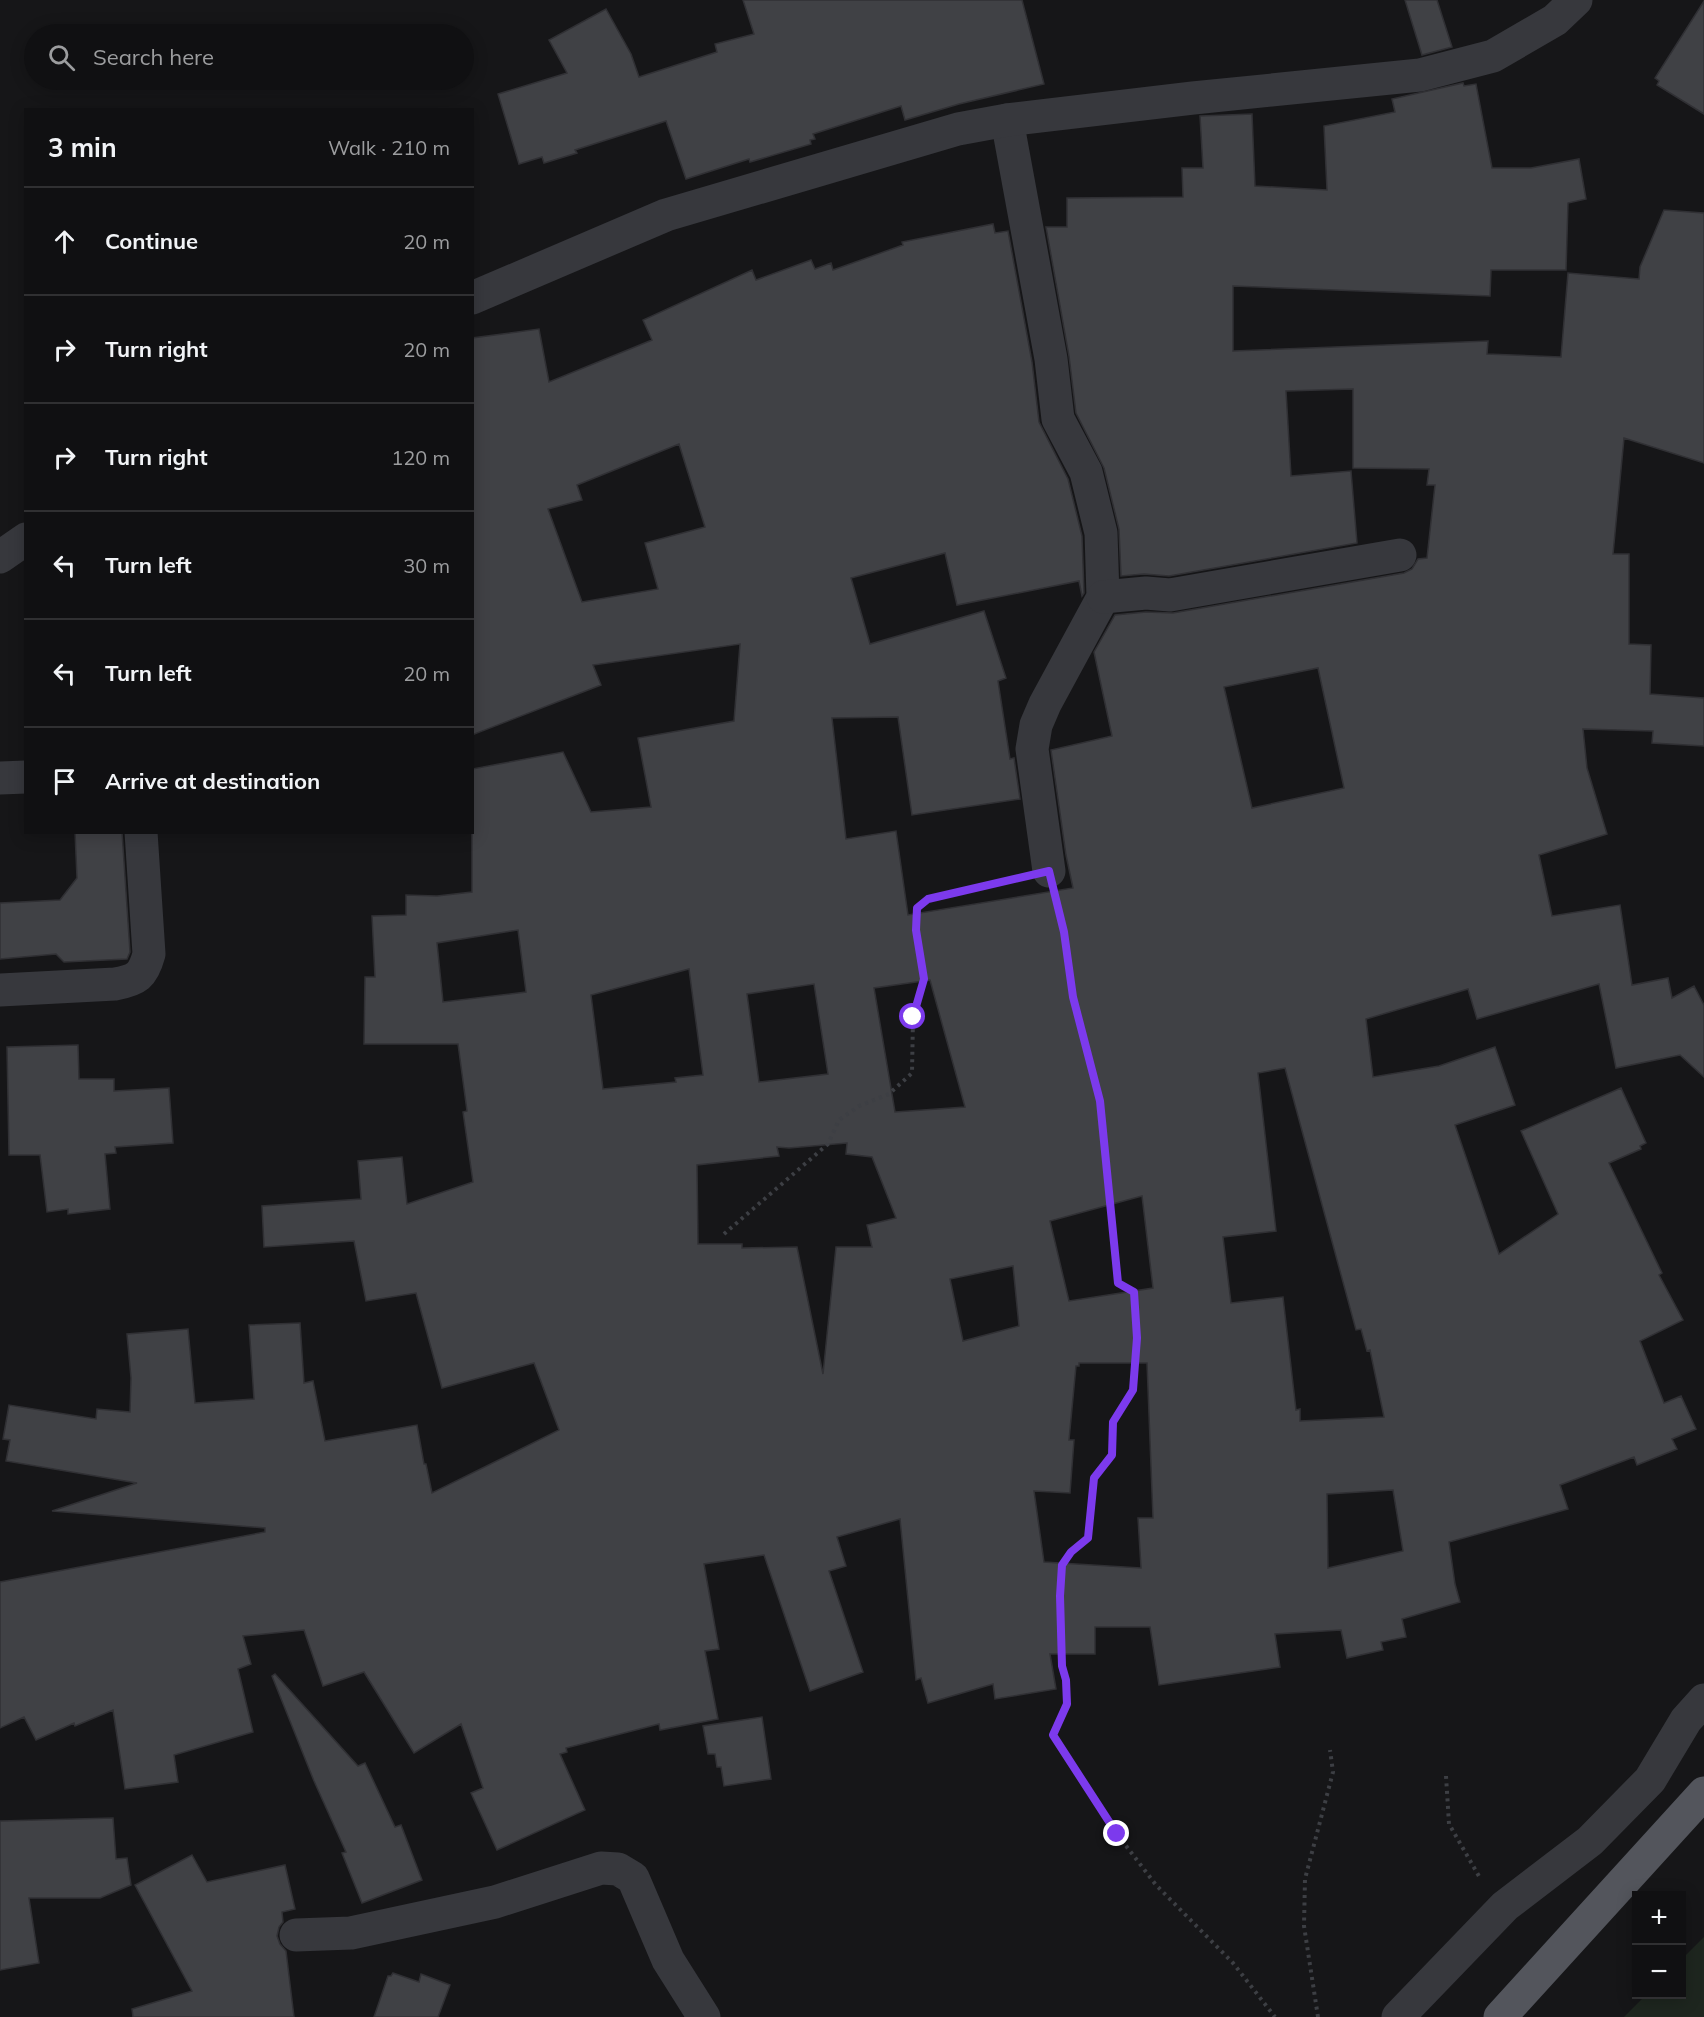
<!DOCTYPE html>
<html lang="en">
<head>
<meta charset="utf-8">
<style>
  :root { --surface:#101012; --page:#1e1e20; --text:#f1f3f6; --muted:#9c9d9f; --line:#303032 }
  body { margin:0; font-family:Mulish,sans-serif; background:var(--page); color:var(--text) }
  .controls { position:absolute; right:18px; bottom:18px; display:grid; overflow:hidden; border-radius:0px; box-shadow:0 3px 15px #0003 }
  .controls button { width:54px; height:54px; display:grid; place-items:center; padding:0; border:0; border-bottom:2px solid var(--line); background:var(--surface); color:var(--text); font:30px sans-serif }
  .stop { position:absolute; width:18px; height:18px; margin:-14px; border:4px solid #7c3aed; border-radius:50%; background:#fff }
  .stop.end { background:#7c3aed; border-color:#fff; box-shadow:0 2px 6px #0008 }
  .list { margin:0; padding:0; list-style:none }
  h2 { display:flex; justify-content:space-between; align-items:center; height:78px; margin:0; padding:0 24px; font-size:26px }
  h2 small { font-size:20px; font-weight:400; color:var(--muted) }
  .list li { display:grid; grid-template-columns:39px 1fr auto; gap:18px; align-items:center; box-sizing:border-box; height:108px; padding:0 24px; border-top:2px solid var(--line) }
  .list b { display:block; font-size:22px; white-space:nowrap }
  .list em { font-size:20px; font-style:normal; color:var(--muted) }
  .icon { flex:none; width:33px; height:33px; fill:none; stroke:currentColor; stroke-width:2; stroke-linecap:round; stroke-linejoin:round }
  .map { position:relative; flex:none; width:1704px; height:2017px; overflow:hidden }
  .search { position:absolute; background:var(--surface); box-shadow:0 3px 15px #0003; left:24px; top:24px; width:450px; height:66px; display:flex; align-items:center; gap:15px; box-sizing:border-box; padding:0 21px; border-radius:33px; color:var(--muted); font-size:22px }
  .panel { position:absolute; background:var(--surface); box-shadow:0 3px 15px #0003; left:24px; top:108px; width:450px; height:726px; border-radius:0px }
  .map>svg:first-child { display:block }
  .green { fill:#1e261f }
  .building { fill:#404145; stroke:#303034; stroke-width:1.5; fill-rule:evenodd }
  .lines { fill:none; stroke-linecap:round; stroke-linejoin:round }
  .path { stroke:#3d3f44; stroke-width:4; stroke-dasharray:3 4.5; stroke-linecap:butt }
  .minor { stroke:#37383d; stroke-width:33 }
  .major { stroke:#53555c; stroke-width:33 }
  .route { stroke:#7c3aed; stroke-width:8 }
</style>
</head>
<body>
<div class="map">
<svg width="1704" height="2017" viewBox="0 0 1704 2017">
  <rect width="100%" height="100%" fill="#161618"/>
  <path class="green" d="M1704,1937V2017H1624L1646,1995L1682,1994V1959Z"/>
  <g class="building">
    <path d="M743,0H1022L1044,84L959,104L905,120L901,106L813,134L815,139L810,140L811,144L750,162L749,159L686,179L666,121L575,150L577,153L544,163L542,157L519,164L498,94L567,73L549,40L606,9L631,54L639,77L717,52L715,44L754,34Z"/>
    <path d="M1405,0H1437L1452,47L1422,55Z"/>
    <path d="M1704,1V114L1657,85L1659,81L1655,78Z"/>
    <path d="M1463,83L1464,86L1476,84L1492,168H1531L1579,159L1586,199L1568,203L1566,270H1491L1490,296L1233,286V351L1488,341L1487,354L1561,357L1568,273L1639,279L1640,267L1664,210L1704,213V463L1624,438L1613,554H1629V644L1651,645L1650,694L1704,698V746L1652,743L1653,731L1583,729L1587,768L1607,834L1539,855L1552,916L1620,905L1632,985L1668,978L1672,998L1694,986L1704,1005V1077L1680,1055L1616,1068L1599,984L1477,1019L1468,989L1366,1019L1373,1077L1439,1066L1495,1047L1515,1105L1455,1125L1499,1254L1558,1214L1521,1131L1621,1088L1646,1143L1640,1146L1641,1149L1609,1163L1662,1273L1659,1275L1683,1320L1640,1341L1664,1403L1681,1396L1696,1429L1672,1439L1677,1449L1637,1465L1634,1457L1560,1485L1568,1509L1449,1542L1455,1584L1460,1602L1402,1619L1406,1637L1381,1642L1383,1650L1347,1658L1341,1630L1275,1634L1280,1667L1159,1685L1150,1627H1095V1654H1050L1056,1689L995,1699L993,1684L928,1703L921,1678L916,1680L900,1519L837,1537L846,1566L829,1571L863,1672L810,1691L764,1555L704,1564L719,1649L705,1651L718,1719L660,1730L659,1724L566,1748L567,1752L560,1754L585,1810L497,1850L471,1793L483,1788L461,1724L414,1753L364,1672L323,1686L304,1630L243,1636L251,1664L238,1669L253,1732L174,1755L178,1782L125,1789L113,1710L75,1726L74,1723L36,1740L24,1717L0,1728V1582L265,1532V1528L52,1511L137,1483L6,1461L10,1440L3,1439L9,1405L96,1419L97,1409L130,1412L131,1378L127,1334L188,1329L195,1403L254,1399L249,1325L300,1323L304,1383L313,1381L325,1441L417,1425L424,1464H426L432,1493L559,1430L534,1363L442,1388L416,1293L366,1301L354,1241L264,1247L262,1206L361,1199L358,1161L402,1157L407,1204L473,1182L463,1112L467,1111L458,1044H364L365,977H375L372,916L406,915V895L437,896L472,892V769L563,752L591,812L651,807L638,738L734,721L740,644L593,665L601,685L472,735V338L539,329L549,382L652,340L643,320L752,270L756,280L811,260L815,269L831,263L833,270L903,245L902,242L993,224L995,233L1008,231L1032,362L1039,422L1068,479L1082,536L1084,593L1082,596L1079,581L957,605L945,553L851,578L870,644L984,611L1006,678L998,681L1010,759L1014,758L1020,799L912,815L898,717L832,718L846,839L896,831L908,915L1073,888L1066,855L1051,750L1112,736L1094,652L1115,615L1146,612L1173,613L1404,573L1412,569L1418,559L1427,558L1435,485H1427L1429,469L1353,468V389L1286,391L1291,476L1351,471L1357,543L1169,576L1144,574L1121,576L1119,529L1104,468L1076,413L1069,356L1046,227H1067V198L1183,197L1182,168H1203L1200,116L1252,114L1255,186L1327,190L1324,126L1395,112L1392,99ZM679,444L705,527L645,543L658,589L582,602L548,509L582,500L577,485ZM1318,668L1344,788L1252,808L1224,687ZM518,930L526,992L443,1002L437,943ZM689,969L703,1075L675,1078L676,1082L603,1089L591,995ZM930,980L965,1107L895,1112L874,988ZM814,984L828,1074L759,1082L747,994ZM1285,1068L1356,1330L1361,1329L1367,1351L1370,1350L1384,1417L1300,1421V1409L1296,1410L1283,1297L1231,1303L1223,1237L1276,1231L1258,1073ZM847,1143L846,1154L872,1157L896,1218L867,1225L872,1247H836L823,1374L797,1247L742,1248V1244H698L697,1165L779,1156L777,1147L789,1148ZM1142,1196L1153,1288L1069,1301L1050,1221ZM1013,1266L1019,1326L963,1341L950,1279ZM1079,1363H1147L1153,1518H1138L1141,1568L1044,1562L1034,1491L1070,1493L1074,1440H1069L1076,1366H1079ZM1393,1490L1403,1551L1328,1568L1327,1494Z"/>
    <path d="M75,832H122L130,952L127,959L64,962L56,954L0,959V903L60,900L77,878Z"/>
    <path d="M78,1045L79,1079H114V1091L169,1088L173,1143L115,1147L116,1153L105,1154L110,1209L68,1214V1209L47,1212L40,1155H9L7,1047Z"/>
    <path d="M275,1674L358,1766L365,1763L395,1827L401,1825L422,1880L362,1903L342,1853L346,1852L314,1781L272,1676Z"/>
    <path d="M762,1717L771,1779L724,1786L721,1767H717L715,1754H708L703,1726Z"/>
    <path d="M113,1818L116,1859L127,1858L131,1885L100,1898H29L39,1963L0,1970V1821Z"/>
    <path d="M192,1855L207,1882L285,1865L295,1909L282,1912L283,1922L279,1927L277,1936L280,1944L286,1951L294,2017H133L132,2009L192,1991L135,1885Z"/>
    <path d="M393,1973L419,1982L421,1974L450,1985L438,2017H374L388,1976H391Z"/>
  </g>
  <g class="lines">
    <g class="path">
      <path d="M1057,905L1064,932L1073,997L1100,1101L1118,1283L1134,1292L1137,1338L1133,1390L1113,1422L1112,1455L1094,1478L1088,1538L1071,1552L1062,1565L1060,1596L1062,1667L1066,1680L1067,1704L1053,1735L1117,1834L1156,1885L1233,1963L1275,2017"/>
      <path d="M724,1234L828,1144L839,1120L859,1106L889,1094L912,1073L913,1018L924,979L916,930L917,908L928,899L1014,879"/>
      <path d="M1446,1776L1449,1824L1480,1878"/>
      <path d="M1318,2017L1304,1926L1305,1879L1333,1772L1330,1750"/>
    </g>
    <g class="minor">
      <path d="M1007,120L1051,359L1058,419L1086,472L1101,533L1103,597L1045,704L1036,725L1032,749L1049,871"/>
      <path d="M472,298L666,215L958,129L1007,120L1193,98L1420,75L1493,56L1555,20L1576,0"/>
      <path d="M0,557L26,539"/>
      <path d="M1103,597L1146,593L1170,595L1400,555"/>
      <path d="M0,778L26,777"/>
      <path d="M0,990L115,984C137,980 143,976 149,954L141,832"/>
      <path d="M296,1935L351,1933L495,1902L601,1868L618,1869L633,1878L668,1960L704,2017"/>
      <path d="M1398,2017L1505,1906L1590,1841L1650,1780L1686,1720L1704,1700"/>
    </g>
    <path class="major" d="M1500,2017L1704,1793"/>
  </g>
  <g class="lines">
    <path class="route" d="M913,1017L924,979L916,930L917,908L928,899L1049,871L1064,932L1073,997L1100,1101L1118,1283L1134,1292L1137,1338L1133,1390L1113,1422L1112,1455L1094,1478L1088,1538L1071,1552L1062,1565L1060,1596L1062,1666L1066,1680L1067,1704L1053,1735L1117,1834"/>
  </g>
</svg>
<div class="controls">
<button>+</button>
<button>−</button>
</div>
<div class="stop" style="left:913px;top:1017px"></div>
<div class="stop end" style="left:1117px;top:1834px"></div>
<div class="search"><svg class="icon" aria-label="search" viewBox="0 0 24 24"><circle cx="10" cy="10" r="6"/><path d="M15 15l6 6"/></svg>Search here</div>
<section class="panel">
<h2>3 min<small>Walk · 210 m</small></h2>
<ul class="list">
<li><svg class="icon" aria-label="ahead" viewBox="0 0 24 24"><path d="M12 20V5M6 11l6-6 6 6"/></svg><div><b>Continue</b></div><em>20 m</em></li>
<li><svg class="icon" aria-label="right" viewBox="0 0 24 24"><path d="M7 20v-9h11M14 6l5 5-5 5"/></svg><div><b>Turn right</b></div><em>20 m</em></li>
<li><svg class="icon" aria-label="right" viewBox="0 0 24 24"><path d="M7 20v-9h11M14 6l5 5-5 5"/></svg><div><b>Turn right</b></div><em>120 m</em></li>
<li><svg class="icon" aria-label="left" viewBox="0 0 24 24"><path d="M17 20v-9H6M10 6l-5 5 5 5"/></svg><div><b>Turn left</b></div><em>30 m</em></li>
<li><svg class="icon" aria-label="left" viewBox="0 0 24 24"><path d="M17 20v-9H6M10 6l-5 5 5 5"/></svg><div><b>Turn left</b></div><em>20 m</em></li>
<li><svg class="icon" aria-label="arrive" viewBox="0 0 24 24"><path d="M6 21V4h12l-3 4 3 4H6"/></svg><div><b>Arrive at destination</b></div></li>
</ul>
</section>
</div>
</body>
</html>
